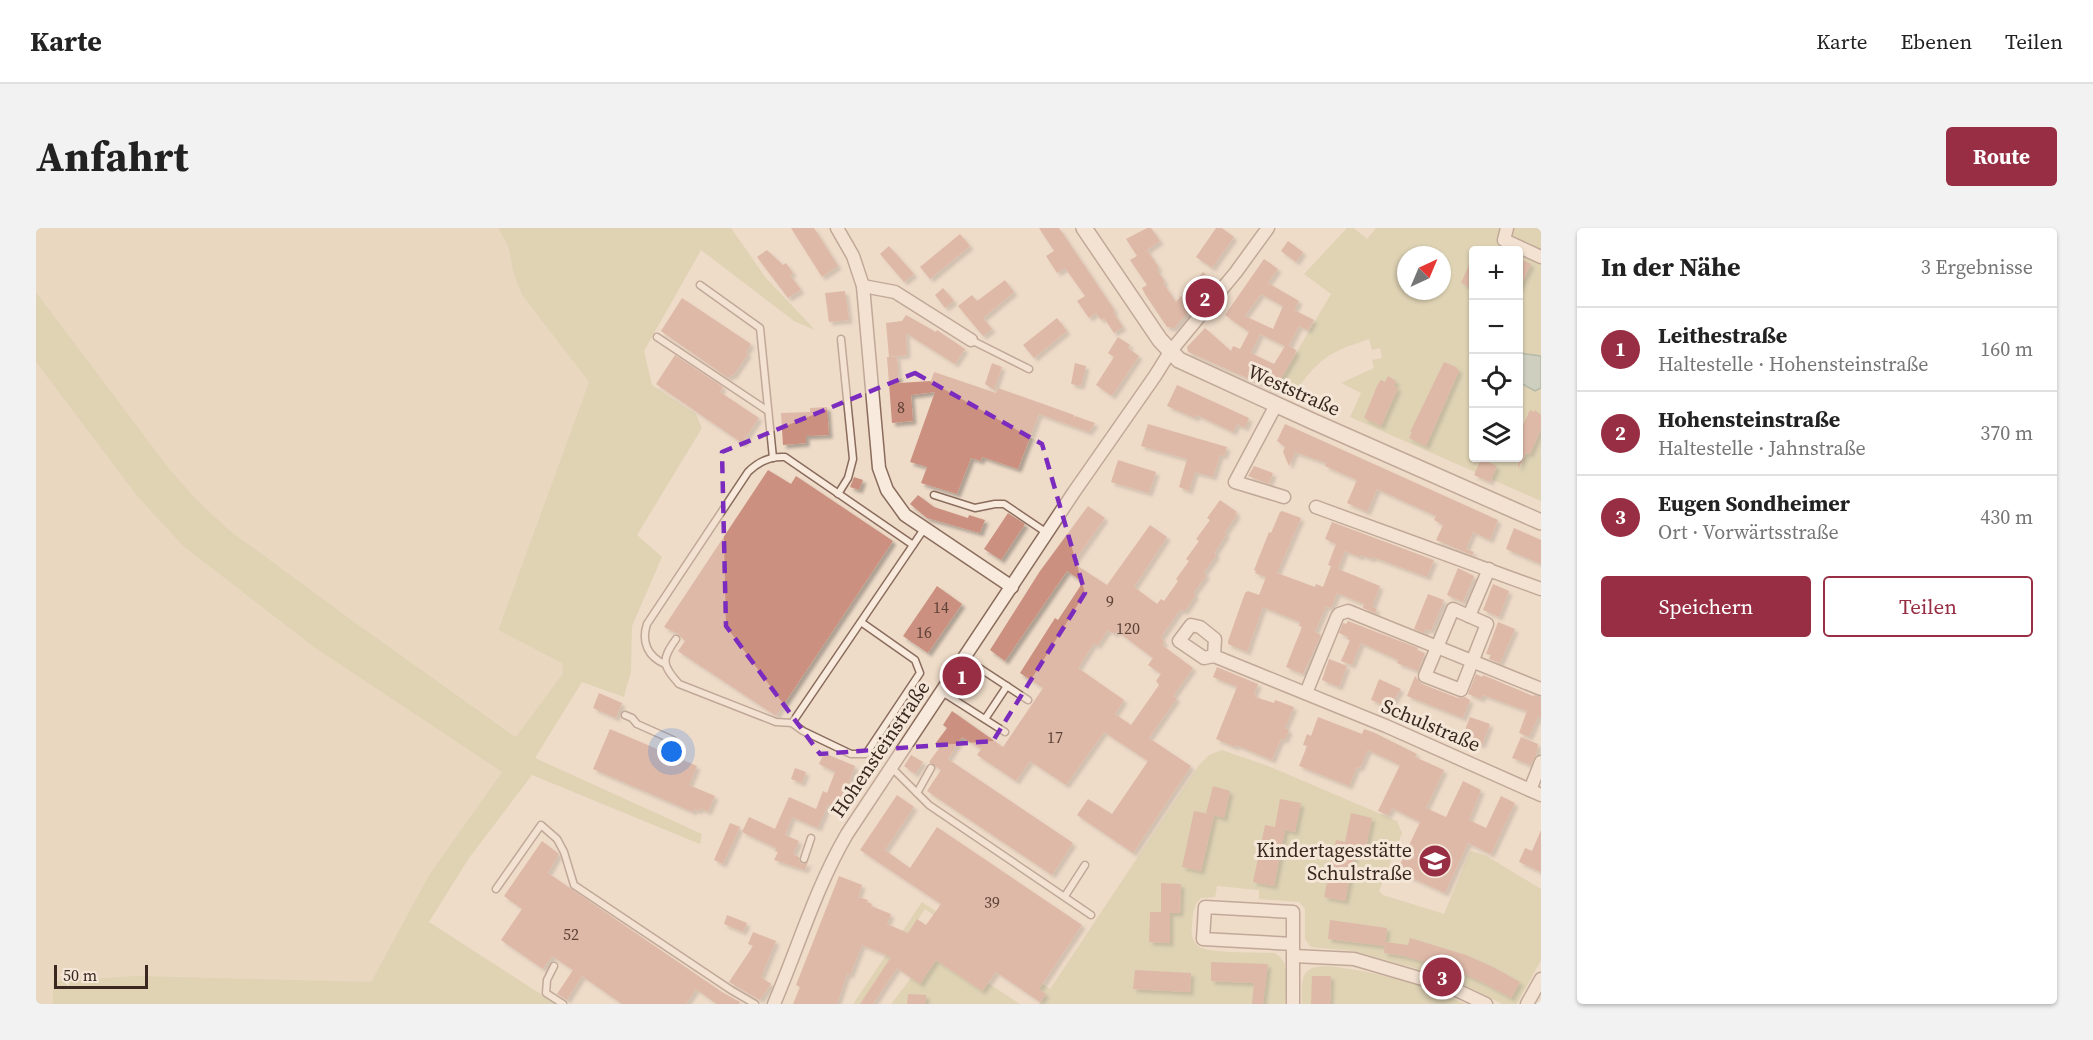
<!DOCTYPE html>
<html lang="de">
<head>
<meta charset="utf-8">
<style>
  :root { --surface:#fff; --page:#f2f2f2; --text:#222; --muted:#767676; --line:#e0e0e0; --accent:#972e43 }
  body { margin:0; font-family:"Source Serif 4",serif; background:var(--page); color:var(--text) }
  .controls { position:absolute; right:18px; top:18px; display:grid; overflow:hidden; border-radius:6px; box-shadow:0 2px 4px #0004 }
  .controls button { width:54px; height:54px; display:grid; place-items:center; padding:0; border:0; border-bottom:2px solid var(--line); background:var(--surface); color:var(--text); font:30px sans-serif }
  .compass { position:absolute; left:1361px; top:18px; width:54px; height:54px; border-radius:50%; background:var(--surface); box-shadow:0 2px 4px #0004; rotate:44deg }
  .scale { position:absolute; left:18px; bottom:15px; width:94px; box-sizing:border-box; padding-left:6px; border:3px solid #3a2820; border-top:0; font-size:16px; line-height:21px; white-space:nowrap; color:#3a2820; -webkit-text-stroke:4px #f5e7d8; paint-order:stroke }
  .you { position:absolute; left:636px; top:524px; width:21px; height:21px; margin:-15px; border:4px solid #fff; border-radius:50%; background:#1a73e8; box-shadow:0 0 0 9px #1a73e833 }
  .badge { display:grid; place-items:center; width:39px; height:39px; border-radius:50%; background:var(--accent); color:#fff; font-size:20px; font-weight:700 }
  .pin { position:absolute; translate:-50% -50%; border:3px solid #fff; box-shadow:0 2px 6px #0006 }
  .list { margin:0; padding:0; list-style:none }
  h2 { display:flex; justify-content:space-between; align-items:center; height:78px; margin:0; padding:0 24px; font-size:26px }
  h2 small { font-size:20px; font-weight:400; color:var(--muted) }
  .list li { display:grid; grid-template-columns:39px 1fr auto; gap:18px; align-items:center; box-sizing:border-box; height:84px; padding:0 24px; border-top:2px solid var(--line) }
  .list b { display:block; font-size:22px; white-space:nowrap }
  .list p { margin:0; font-size:20px; white-space:nowrap; color:var(--muted) }
  .list em { font-size:20px; font-style:normal; color:var(--muted) }
  .actions { display:flex; gap:12px; padding:18px 24px }
  .actions a { flex:1; padding:14px 0; border:2px solid var(--accent); border-radius:6px; text-align:center; font-size:21px; color:var(--accent) }
  .actions .main { background:var(--accent); color:#fff }
  .icon { flex:none; width:33px; height:33px; fill:none; stroke:currentColor; stroke-width:2; stroke-linecap:round; stroke-linejoin:round }
  .map { position:relative; flex:none; width:1505px; height:776px; overflow:hidden; border-radius:6px }
  header { display:flex; align-items:center; gap:36px; box-sizing:border-box; height:84px; padding:0 30px; background:var(--surface); border-bottom:2px solid var(--line) }
  header strong { font-size:28px }
  nav { display:flex; gap:33px; margin-inline-start:auto; font-size:21px }
  .intro { display:flex; align-items:center; justify-content:space-between; box-sizing:border-box; height:144px; padding:0 36px }
  h1 { margin:0; font-size:42px }
  .button { padding:15px 27px; border-radius:6px; background:var(--accent); color:#fff; font-size:21px; font-weight:700 }
  main { display:flex; gap:36px; padding:0 36px }
  aside { flex:1; background:var(--surface); border-radius:6px; box-shadow:0 2px 4px #0004 }
  .map>svg:first-child { display:block }
  .farmland { fill:#e3d3b6 }
  .green { fill:#ccc99c; fill-rule:evenodd }
  .water { fill:#a9c2b6; stroke:#6f9182; stroke-width:1.5 }
  .building { fill:#cb907f; fill-rule:evenodd; filter:url(#shadow) }
  .lines { fill:none; stroke-linecap:round; stroke-linejoin:round }
  .service-casing { stroke:#8a6c5d; stroke-width:9 }
  .minor-casing { stroke:#8a6c5d; stroke-width:15 }
  .tertiary-casing { stroke:#8a6c5d; stroke-width:18 }
  .service { stroke:#f8eadc; stroke-width:6 }
  .minor { stroke:#f8eadc; stroke-width:12 }
  .tertiary { stroke:#f8eadc; stroke-width:15 }
  .marked { fill:none; stroke:#7b2cbf; stroke-width:4.5; stroke-dasharray:12 8; stroke-linejoin:round }
  .labels { text-anchor:middle; dominant-baseline:central; stroke-width:6; stroke-linejoin:round; paint-order:stroke }
  .number-label { font-size:16px; fill:#5e4238 }
  .street-label { font-size:20px; fill:#3a2820; stroke:#f5e7d8 }
  .poi-label { font-size:20px; fill:#3a2820; stroke:#f5e7d8; text-anchor:end }
</style>
</head>
<body>
<header>
<strong>Karte</strong>
<nav><a>Karte</a><a>Ebenen</a><a>Teilen</a></nav>
</header>
<div class="intro"><h1>Anfahrt</h1><a class="button">Route</a></div>
<main>
<div class="map">
<svg width="1505" height="776" viewBox="0 0 1505 776">
  <defs>
    <filter id="shadow"><feDropShadow dx="3.5" dy="3.5" stdDeviation="1.5" flood-color="#0004"/></filter>
  </defs>
  <rect width="100%" height="100%" fill="#eedbc8"/>
  <g class="farmland">
    <path d="M0,0H462L472,18L478,47L486,67L553,154L462,401L526,435L527,445L481,509L317,393L193,302L162,273L135,243L0,64Z"/>
    <path d="M0,134L101,268L147,318L279,420L466,544L393,647L335,755L80,749L17,753V776H0Z"/>
  </g>
  <g class="green">
    <path d="M462,0H695L730,50L779,102L758,93L665,22L608,123L616,157L660,186L666,200L601,307L626,329L596,398L595,443L588,469L546,454L499,530L666,606L664,616L496,547L433,630L393,694L520,776H17V753L101,748L335,754L393,647L466,544L279,420L147,318L101,268L0,134V64L135,243L162,273L193,302L317,393L480,509L527,445L526,435L462,402L553,154L486,67L478,47L472,18Z"/>
    <path d="M1311,0H1318L1331,11L1340,0H1505V273L1314,189L1325,165L1305,155L1338,140L1336,132L1346,130L1344,120L1336,122L1333,111C1326,114 1318,116 1310,119C1287,128 1273,143 1260,163L1247,157L1245,161L1240,159L1295,66L1268,46ZM1438,22H1482V230H1438ZM1370,27H1406V63H1370Z"/>
    <path d="M1186,522L1232,538L1361,593L1366,605L1343,663L1347,667L1408,686L1434,623L1449,627L1505,661V732L1481,776H1466L1417,751L1318,723L1275,719L1269,711V681L1263,674L1223,671V662L1181,658L1179,669L1165,670C1157,678 1157,685 1156,696C1155,704 1155,712 1162,718C1172,726 1223,724 1238,725C1257,734 1250,758 1249,776H1003L1010,766L889,681L824,776H817L886,674L1014,761L1163,537L1173,527Z"/>
    <path d="M900,732L946,763L952,755L984,776H855L875,750L884,755Z"/>
    <path d="M1287,738C1329,740 1392,758 1430,776H1266C1266,757 1262,739 1287,738Z"/>
  </g>
  <path class="water" d="M1483,125L1505,128V160L1499,163L1483,154Z"/>
  <g class="building">
    <path d="M755,0H778L802,38L786,49Z"/>
    <path d="M1003,0H1023L1079,83L1077,84L1087,99L1078,105L1068,90L1065,92L1060,85L1053,90L1041,73L1049,68L1029,40L1021,45L1010,28L1018,23Z"/>
    <path d="M1111,0H1115L1124,13L1111,22L1123,40L1121,42L1129,54L1127,55L1140,74L1145,68L1157,79L1138,100L1131,99L1109,66L1106,60L1111,57L1094,32L1101,28L1090,11Z"/>
    <path d="M1180,0H1186L1198,9L1176,40L1160,29Z"/>
    <path d="M924,6L934,18L894,51L884,39Z"/>
    <path d="M1252,13L1267,24L1260,34L1245,23Z"/>
    <path d="M853,18L878,46L868,54L844,26Z"/>
    <path d="M731,22L747,37L750,35L757,45L754,47L765,62L752,70L721,29Z"/>
    <path d="M1437,28V61L1425,55Z"/>
    <path d="M1482,30L1495,36L1482,63Z"/>
    <path d="M1228,31L1242,41L1232,55L1263,73L1258,82L1278,92L1272,102L1263,98L1253,118L1260,122L1259,127L1238,162L1152,124L1151,119L1169,100L1195,123L1197,118L1204,121L1213,104L1189,87ZM1225,66L1247,78L1237,101L1209,88ZM1224,106L1249,118L1238,136L1215,125Z"/>
    <path d="M1167,44L1179,55L1170,65L1163,58L1165,56L1160,52Z"/>
    <path d="M969,52L978,64L947,90L956,101L947,108L922,78L936,67L941,73Z"/>
    <path d="M907,60L918,73L909,80L899,67Z"/>
    <path d="M809,63L813,92L793,94L789,65Z"/>
    <path d="M646,70L715,116L710,124L712,126L697,148L695,147L692,150L625,103Z"/>
    <path d="M870,87L900,104L901,102L929,121L919,136L870,105L871,127L853,129L850,95L866,93Z"/>
    <path d="M1021,90L1031,103L998,130L987,117Z"/>
    <path d="M1082,109L1094,117L1092,120L1103,128L1076,168L1060,157L1078,129L1072,125Z"/>
    <path d="M639,127L687,159L684,164L723,190L706,215L620,156Z"/>
    <path d="M851,129H861L863,155L895,153L898,144L960,165L962,160L1038,187V191L1039,188L1059,195L1053,204L1003,186L982,241L946,229L945,233L935,230L921,266L885,255L891,239L874,234L899,164L875,167L877,193L856,195Z"/>
    <path d="M1408,134L1420,139L1423,143L1390,218L1373,210L1376,204H1374Z"/>
    <path d="M956,135L966,139L958,162L949,156Z"/>
    <path d="M1039,135L1050,138L1045,158L1035,156Z"/>
    <path d="M1352,148L1360,153L1358,158L1362,160L1345,198L1328,190L1341,158L1345,152L1349,154Z"/>
    <path d="M1141,157L1213,190L1209,200L1201,196L1197,204L1161,187L1159,190L1131,178Z"/>
    <path d="M791,179L793,207L770,208V215L747,217L745,185L774,184V180Z"/>
    <path d="M1494,182L1498,184L1499,182L1505,187V201L1494,226L1490,225L1482,241V208Z"/>
    <path d="M1112,196L1191,219L1188,228L1184,227L1177,249L1159,244L1153,263L1143,259L1151,231L1105,218Z"/>
    <path d="M1249,196L1462,292L1454,312L1437,304L1430,321L1438,324L1436,327L1400,312L1407,297L1398,292L1400,288L1341,261L1331,284L1311,275L1321,252L1289,238L1290,235L1259,224L1253,238L1247,224L1249,219L1241,213Z"/>
    <path d="M1445,231L1461,238L1454,254L1438,247Z"/>
    <path d="M1082,232L1120,244L1113,265L1075,254Z"/>
    <path d="M1218,238L1237,245L1233,256L1212,248Z"/>
    <path d="M732,242L755,256L760,248L857,313L740,488L642,423L649,413L642,406L628,399Z"/>
    <path d="M818,249L827,252L823,262L814,259Z"/>
    <path d="M882,267L898,279L932,290L933,287L949,292L944,305L891,290L874,276Z"/>
    <path d="M1184,272L1201,284L1199,286L1201,287L1189,304L1190,307L1179,324L1180,328L1168,344L1170,348L1158,364L1159,368L1149,383L1144,382L1125,409L1128,414L1126,417L1157,440L1137,468L1141,470L1113,510L1155,538L1097,625L1041,587L1052,571L1076,586L1112,533L1068,504L1030,557L994,533L980,553L941,527L945,521L926,509L912,531L1037,615L1016,647L891,563L905,542L893,534L904,519L899,516L911,500L907,497L916,483L967,519L1007,460L984,445L1019,390L1022,392L1047,354L1031,343L969,433L954,422L1004,343L1052,278L1069,290L1037,335L1071,357L1114,297L1131,309L1098,359L1121,376L1125,371L1128,373L1142,353L1140,351L1153,333L1150,331L1163,313L1160,311L1174,292L1171,290ZM1072,402L1079,406L1081,403L1117,430L1112,437L1125,446L1120,453L1123,457L1095,497L1079,486L1088,472L1042,440L1058,415L1061,418Z"/>
    <path d="M1246,283L1265,290L1241,345L1279,359L1280,356L1287,359L1295,338L1292,337L1300,316L1289,311L1296,294L1398,332L1391,349L1337,329L1336,331L1325,327L1324,329L1309,323L1302,341L1344,358L1336,379L1334,378L1341,381L1339,385L1327,380L1328,376L1301,365L1295,380L1290,378L1279,404L1285,407L1267,446L1250,439L1266,399L1263,398L1264,394L1227,379L1211,424L1192,416V413L1209,365L1212,363L1223,367L1230,349L1219,345L1220,343L1218,342L1233,304L1235,305L1244,284Z"/>
    <path d="M972,285L989,296L965,332L948,321Z"/>
    <path d="M1478,300L1505,312V336L1470,321Z"/>
    <path d="M1422,340L1438,348L1427,374L1411,367Z"/>
    <path d="M1457,356L1473,363L1463,389L1447,382Z"/>
    <path d="M901,358L926,376L892,425L867,408Z"/>
    <path d="M1392,366L1408,372L1395,403L1390,401L1388,405L1378,401Z"/>
    <path d="M1312,393L1382,420L1381,422L1389,425L1382,443L1361,435L1362,432L1325,415L1316,437L1305,433L1314,412L1311,411L1312,409L1303,405L1307,395L1310,396Z"/>
    <path d="M1462,394L1479,401L1464,435L1453,431L1455,427L1450,426Z"/>
    <path d="M1293,431L1311,438L1303,459L1286,452Z"/>
    <path d="M1181,439L1222,456L1218,466L1220,467L1219,469L1238,475L1239,472L1258,479L1249,500L1253,502L1249,512L1245,511L1236,532L1200,517L1199,519L1180,511L1201,459L1177,449Z"/>
    <path d="M1440,446L1446,449L1447,447L1497,468L1498,467L1505,469V490L1502,489L1493,509L1483,505L1491,483L1447,467L1445,471L1432,466Z"/>
    <path d="M1379,448L1386,456L1422,470L1429,469L1434,472L1427,490L1371,468Z"/>
    <path d="M1343,451L1365,461L1353,479L1335,472Z"/>
    <path d="M563,465L586,475L580,490L557,480Z"/>
    <path d="M1282,489L1326,506L1328,501L1339,505L1381,526L1379,529L1408,542L1390,580L1410,589L1427,553L1445,562L1433,592L1450,600L1465,568L1479,575L1455,626L1432,615L1409,665L1361,643L1384,594L1356,580L1352,587L1342,583L1364,537L1332,522L1324,540L1321,539L1313,558L1263,538L1271,518L1267,517L1271,506L1275,508Z"/>
    <path d="M1434,489L1454,496L1446,517L1428,510L1427,507Z"/>
    <path d="M574,501L661,538L653,557L679,568L672,584L664,580L663,583L658,581L657,584L557,541Z"/>
    <path d="M1485,509L1502,516L1500,528L1494,537L1476,530Z"/>
    <path d="M788,525L819,538L803,581L792,576L782,600L756,589L749,607L763,613L757,626L763,629V633L766,636L772,634L769,642L738,632L742,624L739,623L740,620L706,604L713,589L739,601L753,569L780,581L787,563L791,565L799,544L783,536Z"/>
    <path d="M875,527L887,534L879,546L868,538Z"/>
    <path d="M759,540L770,544L766,555L755,551Z"/>
    <path d="M1177,558L1194,563L1188,590L1170,585Z"/>
    <path d="M861,567L878,579L849,622L874,640L901,599L1046,697L1003,761L1010,766L1004,774L960,744L946,763L900,732L884,756L861,740L837,776H824L855,729L826,717L814,747L811,746L801,776H757L764,759L760,757L803,648L826,657L822,669L832,672L831,674L836,676L835,678L855,686L851,696L872,705L881,691L890,697L905,676L824,622Z"/>
    <path d="M1244,571L1265,575L1259,604L1249,602L1238,658L1217,654L1229,597L1239,599Z"/>
    <path d="M1158,583L1178,587L1165,643L1146,639Z"/>
    <path d="M1315,585L1336,590L1330,619L1321,617L1309,673L1288,669L1300,612L1309,614Z"/>
    <path d="M694,595L704,599L687,636L678,632Z"/>
    <path d="M1505,602V644L1483,634L1489,620L1496,623Z"/>
    <path d="M506,613L523,626L512,645L686,764L704,774L703,776H681L660,761L650,776H586L546,748L531,772L521,766L537,742L516,728L507,741L465,712L486,681L468,668Z"/>
    <path d="M1125,655L1145,656L1144,685H1134V715L1113,714L1114,684H1125Z"/>
    <path d="M691,687L711,695L707,704L688,696Z"/>
    <path d="M1294,692L1351,700L1349,718L1292,711Z"/>
    <path d="M717,704L740,713L725,749L735,756L724,772L693,754L717,718L712,716Z"/>
    <path d="M1374,710L1430,727L1457,739L1484,754L1475,770L1448,755L1424,744L1368,728L1348,725L1349,714L1372,717Z"/>
    <path d="M1175,734L1232,736L1227,776H1216L1218,755L1175,753Z"/>
    <path d="M1099,742L1155,745L1154,764L1097,761Z"/>
    <path d="M1276,748H1295L1294,776H1275Z"/>
    <path d="M872,766L890,767V776H871Z"/>
  </g>
  <g class="lines">
    <defs>
      <g id="service">
        <path d="M664,57L724,100L737,230"/>
        <path d="M621,109L732,183"/>
        <path d="M935,112L993,141"/>
        <path d="M802,266L812,250L817,231L805,111"/>
        <path d="M898,267L939,280L959,276H968L1011,305"/>
        <path d="M640,411C625,432 626,437 643,456L740,494L756,495L767,503L815,526H830L884,445L879,432L825,394"/>
        <path d="M928,430L992,472"/>
        <path d="M629,436C612,429 605,414 611,396L712,244C723,233 735,228 749,229L877,317"/>
        <path d="M906,464L969,504"/>
        <path d="M589,487L596,490L601,496L637,512L640,515L638,521"/>
        <path d="M949,491L971,458"/>
        <path d="M756,495L888,301"/>
        <path d="M855,539L893,577L1055,687"/>
        <path d="M881,565L895,540"/>
        <path d="M768,631L775,610"/>
        <path d="M460,661L505,597L521,611L528,624L538,657L695,762L719,776"/>
        <path d="M1029,668L1049,637"/>
        <path d="M518,738L511,752L510,765L527,776"/>
      </g>
      <g id="minor">
        <path d="M801,0L817,28L827,58L843,240L851,262L869,287L976,359"/>
        <path d="M1471,0L1468,12L1505,29"/>
        <path d="M827,58L859,64L935,112"/>
        <path d="M1240,177L1199,254L1248,269"/>
        <path d="M1280,279L1505,361"/>
        <path d="M1417,381L1451,396L1425,462L1389,448Z"/>
        <path d="M1433,388L1453,341"/>
        <path d="M1178,428L1168,430L1143,413L1155,397L1164,399L1179,411L1178,428L1350,498L1505,567"/>
        <path d="M1270,465L1301,389L1303,386L1312,383L1505,461"/>
        <path d="M1494,562L1505,534"/>
        <path d="M1257,716L1167,711L1169,679L1257,684V776"/>
        <path d="M1258,728L1318,731L1414,759L1450,776"/>
        <path d="M738,776C762,720 780,659 811,606L1038,264L1119,148L1134,124L1200,44L1232,0"/>
        <path d="M1491,776L1505,751"/>
      </g>
      <path id="tertiary" d="M1048,0L1124,112L1143,132L1276,193L1505,294"/>
    </defs>
    <use href="#service" class="service-casing"/>
    <use href="#minor" class="minor-casing"/>
    <use href="#tertiary" class="tertiary-casing"/>
    <use href="#service" class="service"/>
    <use href="#minor" class="minor"/>
    <use href="#tertiary" class="tertiary"/>
  </g>
  <path d="M0 0H1505V776H0ZM879,145L1006,216L1049,365L957,513L784,526L690,398L686,224Z" fill="#eedbc8" fill-opacity=".55" fill-rule="evenodd"/>
  <path class="marked" d="M879,145L1006,216L1049,365L957,513L784,526L690,398L686,224Z"/>
  <defs>
    <symbol id="school-disc" viewBox="-11 -11 22 22"><circle r="9.5" fill="#972e43" stroke="#f5e7d8"/><path d="M0-5L7-2L0 1L-7-2ZM-4 1L0 2.5L4 1V4Q0 6-4 4Z" fill="#fff"/></symbol>
  </defs>
  <g fill-rule="evenodd">
    <use href="#school-disc" x="1380" y="614" width="38" height="38"/>
  </g>
  <g class="labels">
    <g class="number-label">
      <text x="865" y="179">8</text>
      <text x="1074" y="373">9</text>
      <text x="905" y="379">14</text>
      <text x="1092" y="400">120</text>
      <text x="888" y="404">16</text>
      <text x="1019" y="509">17</text>
      <text x="956" y="674">39</text>
      <text x="535" y="706">52</text>
    </g>
    <g class="street-label">
      <text transform="translate(1258 162) rotate(24)">Weststraße</text>
      <text transform="translate(1395 497) rotate(23)">Schulstraße</text>
      <text transform="translate(844 521) rotate(-56)">Hohensteinstraße</text>
    </g>
    <g class="poi-label">
      <text x="1376" y="622">Kindertagesstätte<tspan x="1376" dy="23">Schulstraße</tspan></text>
    </g>
  </g>
</svg>
<div class="controls">
<button>+</button>
<button>−</button>
<button><svg class="icon" aria-label="locate" viewBox="0 0 24 24"><circle cx="12" cy="12" r="6"/><path d="M12 2v4M12 18v4M2 12h4M18 12h4"/></svg></button>
<button><svg class="icon" aria-label="layers" viewBox="0 0 24 24"><path d="M12 4l9 5-9 5-9-5zM3 14l9 5 9-5"/></svg></button>
</div>
<svg class="compass" viewBox="-18 -18 36 36"><path d="M0-13l5 13h-10z" fill="#e53935"/><path d="M0 13l5-13h-10z" fill="#767676"/></svg>
<div class="scale">50 m</div>
<div class="you"></div>
<div class="pin badge" style="left:926px;top:448px">1</div>
<div class="pin badge" style="left:1169px;top:70px">2</div>
<div class="pin badge" style="left:1406px;top:749px">3</div>
</div>
<aside>
<h2>In der Nähe<small>3 Ergebnisse</small></h2>
<ul class="list">
<li><span class="badge">1</span><div><b>Leithestraße</b><p>Haltestelle · Hohensteinstraße</p></div><em>160 m</em></li>
<li><span class="badge">2</span><div><b>Hohensteinstraße</b><p>Haltestelle · Jahnstraße</p></div><em>370 m</em></li>
<li><span class="badge">3</span><div><b>Eugen Sondheimer</b><p>Ort · Vorwärtsstraße</p></div><em>430 m</em></li>
</ul>
<div class="actions"><a class="main">Speichern</a><a>Teilen</a></div>
</aside>
</main>
</body>
</html>
